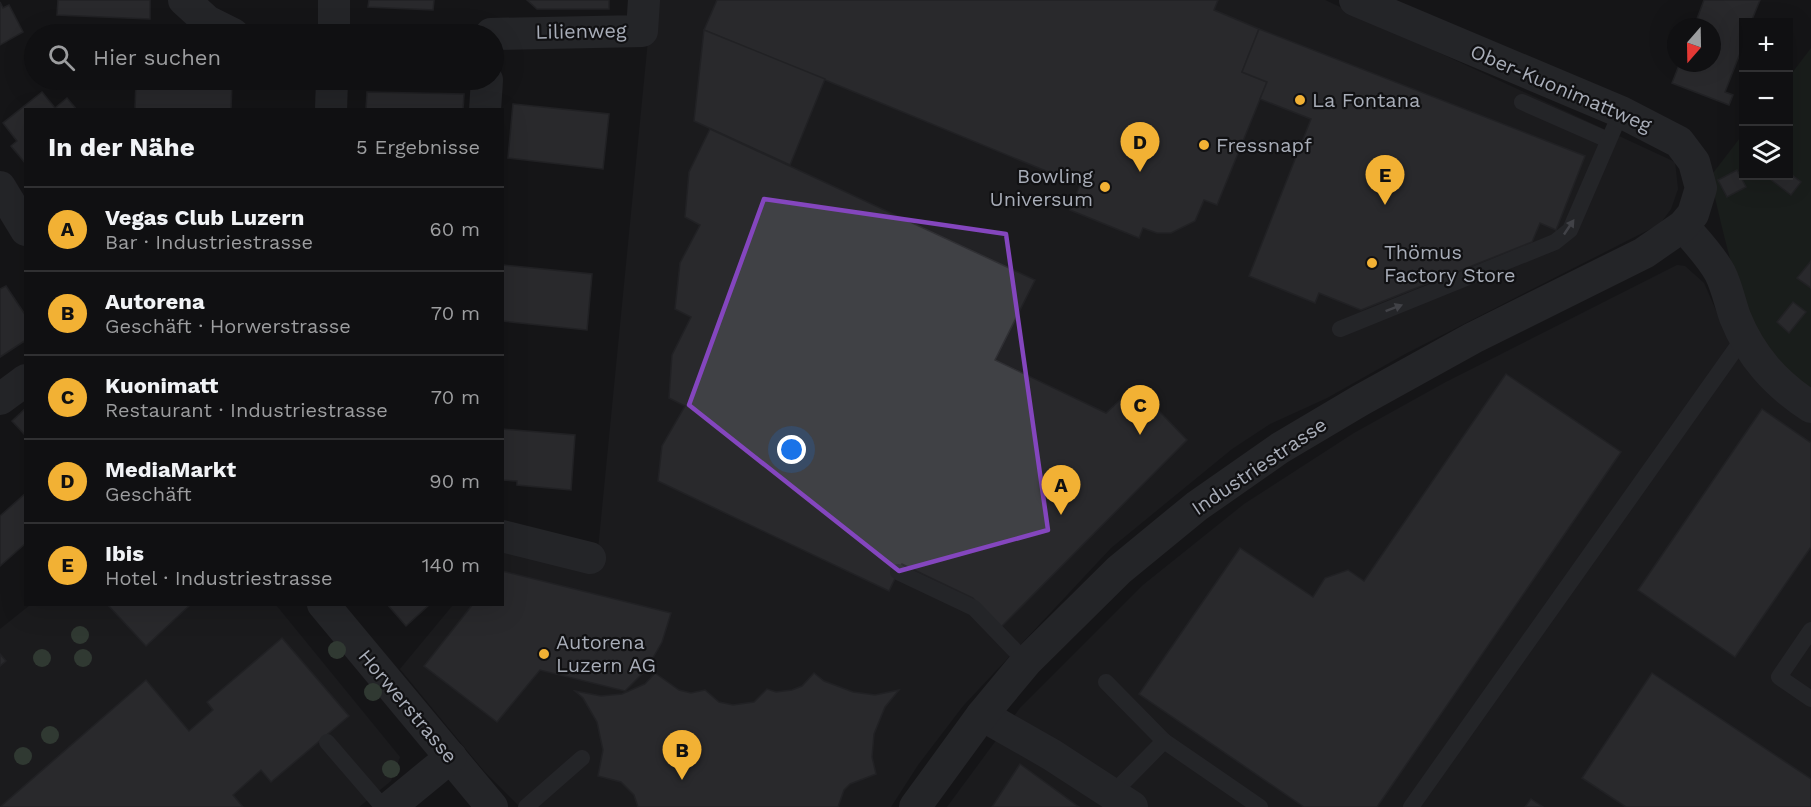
<!DOCTYPE html>
<html lang="de">
<head>
<meta charset="utf-8">
<style>
  :root { --surface:#101012; --page:#1e1e20; --text:#f1f3f6; --muted:#9c9d9f; --line:#303032; --accent:#f2b134 }
  body { margin:0; font-family:"Work Sans",sans-serif; background:var(--page); color:var(--text) }
  .controls { position:absolute; right:18px; top:18px; display:grid; overflow:hidden; border-radius:0px; box-shadow:0 6px 24px #0002 }
  .controls button { width:54px; height:54px; display:grid; place-items:center; padding:0; border:0; border-bottom:2px solid var(--line); background:var(--surface); color:var(--text); font:30px sans-serif }
  .compass { position:absolute; left:1667px; top:18px; width:54px; height:54px; border-radius:50%; background:var(--surface); box-shadow:0 6px 24px #0002; rotate:200deg }
  .you { position:absolute; left:792px; top:450px; width:21px; height:21px; margin:-15px; border:4px solid #fff; border-radius:50%; background:#1a73e8; box-shadow:0 0 0 9px #1a73e833 }
  .badge { display:grid; place-items:center; width:39px; height:39px; border-radius:50%; background:var(--accent); color:#111; font-size:20px; font-weight:700 }
  .pin { position:absolute; translate:-50% -50px; filter:drop-shadow(0 2px 3px #0008) }
  .pin::after { content:''; position:absolute; top:32px; width:21px; height:18px; background:inherit; clip-path:polygon(0 0,100% 0,50% 100%) }
  .list { margin:0; padding:0; list-style:none }
  h2 { display:flex; justify-content:space-between; align-items:center; height:78px; margin:0; padding:0 24px; font-size:26px }
  h2 small { font-size:20px; font-weight:400; color:var(--muted) }
  .list li { display:grid; grid-template-columns:39px 1fr auto; gap:18px; align-items:center; box-sizing:border-box; height:84px; padding:0 24px; border-top:2px solid var(--line) }
  .list b { display:block; font-size:22px; white-space:nowrap }
  .list p { margin:0; font-size:20px; white-space:nowrap; color:var(--muted) }
  .list em { font-size:20px; font-style:normal; color:var(--muted) }
  .icon { flex:none; width:33px; height:33px; fill:none; stroke:currentColor; stroke-width:2; stroke-linecap:round; stroke-linejoin:round }
  .map { position:relative; flex:none; width:1811px; height:807px; overflow:hidden }
  .search { position:absolute; background:var(--surface); box-shadow:0 6px 24px #0002; left:24px; top:24px; width:480px; height:66px; display:flex; align-items:center; gap:15px; box-sizing:border-box; padding:0 21px; border-radius:33px; color:var(--muted); font-size:22px }
  .panel { position:absolute; background:var(--surface); box-shadow:0 6px 24px #0002; left:24px; top:108px; width:480px; height:498px; border-radius:0px }
  .map>svg:first-child { display:block }
  .built { fill:#222225 }
  .green { fill:#1e261f }
  .building { fill:#404145; stroke:#303034; stroke-width:1.5 }
  .lines { fill:none; stroke-linecap:round; stroke-linejoin:round }
  .service { stroke:#37383d; stroke-width:16 }
  .minor { stroke:#37383d; stroke-width:32 }
  .tree { fill:#506452 }
  .oneway { fill:#757881 }
  .marked { fill:none; stroke:#8446be; stroke-width:4.5; stroke-linejoin:round }
  .poi-dot { fill:#f2b134; stroke:#111113; stroke-width:2 }
  .labels { text-anchor:middle; dominant-baseline:central; stroke-width:4.5; stroke-linejoin:round; paint-order:stroke }
  .street-label { font-size:20px; fill:#a8adb8; stroke:#111113 }
  .poi-label { font-size:20px; fill:#a8adb8; stroke:#111113; text-anchor:start }
</style>
</head>
<body>
<div class="map">
<svg width="1811" height="807" viewBox="0 0 1811 807">
  <rect width="100%" height="100%" fill="#161618"/>
  <g class="built">
    <path d="M652,0H1325L1675,162L1678,189L1671,209L1660,224L1405,354L1327,398L1270,424L1232,449L1111,548L963,706L918,765L891,807H520L484,771L400,669L453,605L502,604L503,546L598,550Z"/>
    <path d="M1677,265L1685,266L1704,283L1721,322L1811,421V807H947L1020,708L1143,585L1244,504L1354,433L1444,383Z"/>
    <path d="M30,605H276L400,757L391,781L359,807H0V629Z"/>
  </g>
  <path class="green" d="M1811,48V389C1800,382 1785,375 1777,365C1740,322 1724,232 1710,177L1743,134L1744,176H1788L1789,77Z"/>
  <g class="building">
    <path d="M58,0H150V19L57,15Z"/>
    <path d="M369,0H434L433,10L368,7Z"/>
    <path d="M527,0H609V9H537Z"/>
    <path d="M717,0H1218L1214,10L1259,29L1242,72L1267,82L1217,205L1204,200L1195,221L1171,233H1157L1143,228L1139,238L1070,210L1080,185L704,30Z"/>
    <path d="M1704,0H1760L1751,22H1744V43L1725,92L1733,95L1729,105L1672,83L1680,63H1712V27H1694Z"/>
    <path d="M0,2L3,8L9,5L23,32L0,45Z"/>
    <path d="M1259,29L1585,156L1556,230L1540,223L1532,242L1361,310L1319,293L1315,303L1249,276L1311,119L1260,99L1267,82L1242,72Z"/>
    <path d="M704,30L825,79L790,165L694,121Z"/>
    <path d="M136,80H232L231,110H135Z"/>
    <path d="M42,92L55,108L67,98L77,110H26V164L11,146L17,141L3,123Z"/>
    <path d="M367,92L464,94L463,110H366Z"/>
    <path d="M513,104L609,114L603,169L508,158Z"/>
    <path d="M710,129L1035,280L995,360L1106,413L1135,386L1187,440L1000,628L973,598L902,564L889,591L658,481L662,446L685,406L669,398L672,355L691,317L675,309L680,263L700,225L685,217L689,172Z"/>
    <path d="M1737,170L1746,187L1727,197L1718,180Z"/>
    <path d="M1788,172L1801,182L1791,195L1770,179L1773,176H1788Z"/>
    <path d="M1811,261V288L1797,278Z"/>
    <path d="M502,265L592,274L587,330L502,321Z"/>
    <path d="M6,286L26,316V340L0,357V289Z"/>
    <path d="M1793,302L1806,312L1789,333L1777,322Z"/>
    <path d="M1506,374L1621,452L1377,807H1304L1139,694L1240,548L1313,597L1325,578L1348,570L1364,581Z"/>
    <path d="M26,408V436L12,421Z"/>
    <path d="M1762,409L1811,443V547L1735,657L1638,590Z"/>
    <path d="M502,429L575,435L571,490L517,485V481L502,480Z"/>
    <path d="M26,493V543L0,566V516Z"/>
    <path d="M502,571L671,613L662,642L646,670L625,691L540,670L497,722L424,666L473,604H502Z"/>
    <path d="M107,604H191L146,646Z"/>
    <path d="M387,604H430L406,626Z"/>
    <path d="M282,638L349,716L271,782L261,770L233,795L243,807H0L146,680L189,731L213,710L207,702Z"/>
    <path d="M0,654L6,661L0,666Z"/>
    <path d="M655,673L679,690L691,693L705,690L719,702L733,705L754,702L767,689L776,692L792,690L802,686L814,673L824,681L853,692L875,695L899,690L885,707L874,734L872,757L876,774L850,784L844,790L838,807H638L634,795L621,782L598,776L603,750L597,722L583,698L575,691L601,696L622,694L645,684Z"/>
    <path d="M1652,673L1811,779V807H1626L1582,778Z"/>
    <path d="M1020,764L1079,807H992Z"/>
    <path d="M1531,799L1543,807H1525Z"/>
  </g>
  <g class="lines">
    <g class="service">
      <path d="M1522,102L1608,140"/>
      <path d="M1340,329L1555,242L1570,230L1621,112"/>
      <path d="M898,572L974,608L1026,662"/>
      <path d="M1811,630L1779,677L1811,699"/>
      <path d="M1106,682L1164,741L1260,807"/>
      <path d="M327,742L383,807"/>
      <path d="M1111,795L1164,741"/>
      <path d="M526,807L582,758"/>
      <path d="M1411,807L1744,337"/>
    </g>
    <g class="minor">
      <path d="M184,0L207,21L233,34"/>
      <path d="M334,34V0"/>
      <path d="M491,34L642,31L644,0"/>
      <path d="M331,110L332,80"/>
      <path d="M485,110L487,80"/>
      <path d="M0,187L26,230"/>
      <path d="M1683,226C1696,241 1710,255 1720,273C1727,287 1730,303 1735,317C1751,357 1776,384 1811,407"/>
      <path d="M0,399L26,380"/>
      <path d="M502,536L590,558"/>
      <path d="M323,604L492,807"/>
      <path d="M982,715L1052,755L1132,807"/>
      <path d="M390,807L451,757"/>
      <path d="M915,807L982,715L1026,662L1119,570L1197,506L1280,448L1361,400L1473,338L1644,253L1683,226L1693,214L1701,188L1694,162L1679,142L1621,112L1355,0"/>
    </g>
  </g>
  <g class="tree">
    <circle cx="80" cy="635" r="9"/>
    <circle cx="337" cy="650" r="9"/>
    <circle cx="42" cy="658" r="9"/>
    <circle cx="83" cy="658" r="9"/>
    <circle cx="373" cy="692" r="9"/>
    <circle cx="50" cy="735" r="9"/>
    <circle cx="23" cy="756" r="9"/>
    <circle cx="391" cy="769" r="9"/>
  </g>
  <defs><path id="oneway-solid" d="M-6-.8H1V-3.2L6.5 0L1 3.2V.8H-6Z" transform="scale(1.5)"/></defs>
  <g class="oneway">
    <use href="#oneway-solid" transform="translate(1569 227) rotate(-56)"/>
    <use href="#oneway-solid" transform="translate(1394 308) rotate(-21)"/>
  </g>
  <path d="M0 0H1811V807H0ZM764,199L1006,234L1048,530L899,571L689,405Z" fill="#161618" fill-opacity=".55" fill-rule="evenodd"/>
  <path class="marked" d="M764,199L1006,234L1048,530L899,571L689,405Z"/>
  <g class="poi-dot">
    <circle cx="1300" cy="100" r="6"/>
    <circle cx="1204" cy="145" r="6"/>
    <circle cx="1105" cy="187" r="6"/>
    <circle cx="1372" cy="263" r="6"/>
    <circle cx="544" cy="654" r="6"/>
  </g>
  <g class="labels">
    <g class="street-label">
      <text transform="translate(581 31) rotate(-1)">Lilienweg</text>
      <text transform="translate(1561 88) rotate(23)">Ober-Kuonimattweg</text>
      <text transform="translate(1259 466) rotate(-34)">Industriestrasse</text>
      <text transform="translate(408 706) rotate(50)">Horwerstrasse</text>
    </g>
    <g class="poi-label">
      <text x="1312" y="100">La Fontana</text>
      <text x="1216" y="145">Fressnapf</text>
      <text x="1093" y="176" text-anchor="end">Bowling<tspan x="1093" dy="23">Universum</tspan></text>
      <text x="1384" y="252">Thömus<tspan x="1384" dy="23">Factory Store</tspan></text>
      <text x="556" y="642">Autorena<tspan x="556" dy="23">Luzern AG</tspan></text>
    </g>
  </g>
</svg>
<div class="controls">
<button>+</button>
<button>−</button>
<button><svg class="icon" aria-label="layers" viewBox="0 0 24 24"><path d="M12 4l9 5-9 5-9-5zM3 14l9 5 9-5"/></svg></button>
</div>
<svg class="compass" viewBox="-18 -18 36 36"><path d="M0-13l5 13h-10z" fill="#e53935"/><path d="M0 13l5-13h-10z" fill="#9c9d9f"/></svg>
<div class="you"></div>
<div class="pin badge" style="left:1061px;top:515px">A</div>
<div class="pin badge" style="left:682px;top:780px">B</div>
<div class="pin badge" style="left:1140px;top:435px">C</div>
<div class="pin badge" style="left:1140px;top:172px">D</div>
<div class="pin badge" style="left:1385px;top:205px">E</div>
<div class="search"><svg class="icon" aria-label="search" viewBox="0 0 24 24"><circle cx="10" cy="10" r="6"/><path d="M15 15l6 6"/></svg>Hier suchen</div>
<section class="panel">
<h2>In der Nähe<small>5 Ergebnisse</small></h2>
<ul class="list">
<li><span class="badge">A</span><div><b>Vegas Club Luzern</b><p>Bar · Industriestrasse</p></div><em>60 m</em></li>
<li><span class="badge">B</span><div><b>Autorena</b><p>Geschäft · Horwerstrasse</p></div><em>70 m</em></li>
<li><span class="badge">C</span><div><b>Kuonimatt</b><p>Restaurant · Industriestrasse</p></div><em>70 m</em></li>
<li><span class="badge">D</span><div><b>MediaMarkt</b><p>Geschäft</p></div><em>90 m</em></li>
<li><span class="badge">E</span><div><b>Ibis</b><p>Hotel · Industriestrasse</p></div><em>140 m</em></li>
</ul>
</section>
</div>
</body>
</html>
